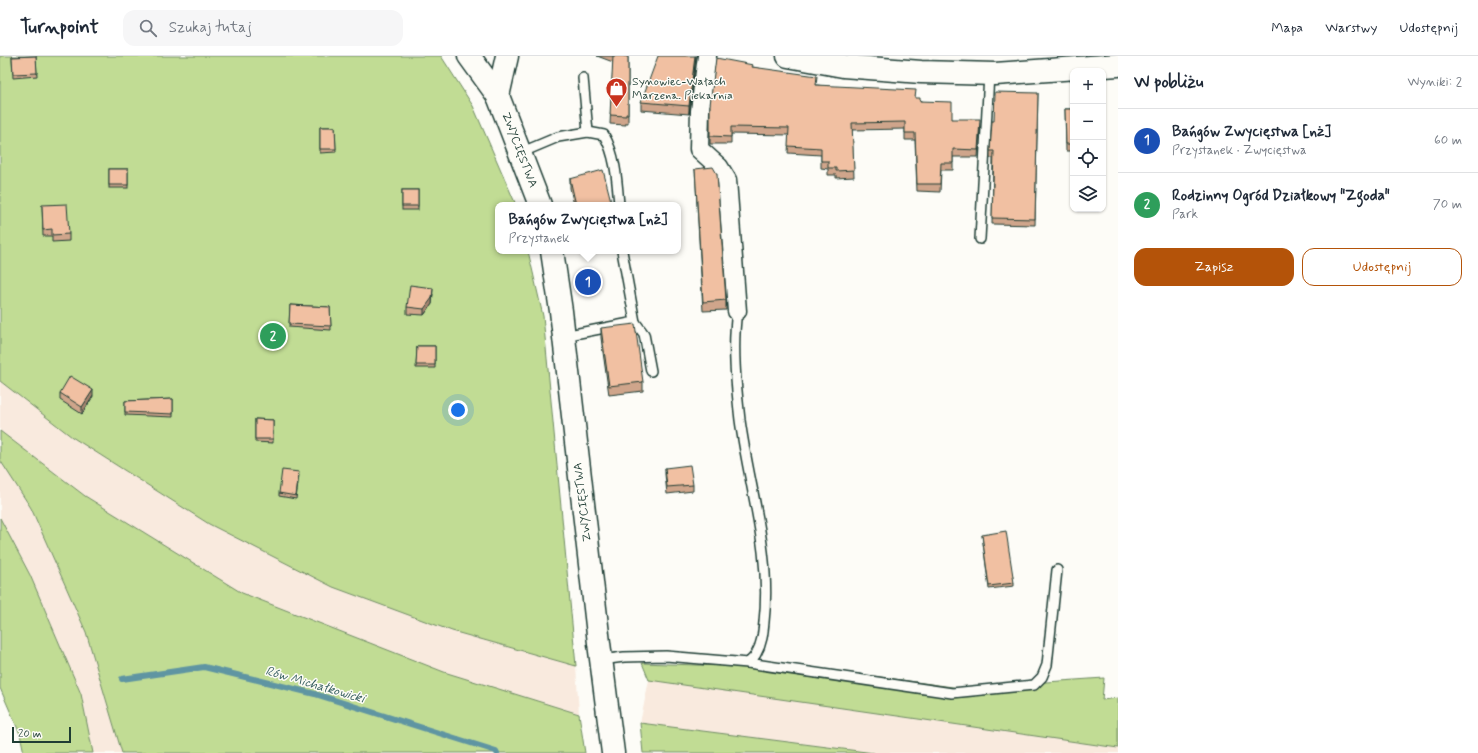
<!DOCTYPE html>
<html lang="pl">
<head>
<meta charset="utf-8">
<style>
  :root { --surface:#fff; --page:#f6f6f7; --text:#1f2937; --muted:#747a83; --line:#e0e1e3; --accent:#b45309 }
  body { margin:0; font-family:Mynerve,sans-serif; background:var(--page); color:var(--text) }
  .controls { position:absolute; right:12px; top:12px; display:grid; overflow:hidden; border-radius:8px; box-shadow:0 1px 3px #0004 }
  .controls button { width:36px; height:36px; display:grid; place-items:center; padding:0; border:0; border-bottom:1px solid var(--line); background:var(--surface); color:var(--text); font:20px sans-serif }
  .scale { position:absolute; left:12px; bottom:10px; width:59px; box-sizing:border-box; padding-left:4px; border:2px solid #1f3d34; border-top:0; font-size:11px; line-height:14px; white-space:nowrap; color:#1f3d34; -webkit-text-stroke:3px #fdfcf7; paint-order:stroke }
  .you { position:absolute; left:458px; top:354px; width:14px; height:14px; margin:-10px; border:3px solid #fff; border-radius:50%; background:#1a73e8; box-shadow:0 0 0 6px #1a73e833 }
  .badge { display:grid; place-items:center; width:26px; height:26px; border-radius:50%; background:var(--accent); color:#fff; font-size:13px; font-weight:700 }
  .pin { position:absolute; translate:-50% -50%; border:2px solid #fff; box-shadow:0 1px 4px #0006 }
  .popup { position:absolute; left:495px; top:146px; width:186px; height:52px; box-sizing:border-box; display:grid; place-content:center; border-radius:8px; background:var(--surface); filter:drop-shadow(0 1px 3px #0005); font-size:13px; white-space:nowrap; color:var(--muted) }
  .popup b { font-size:15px; color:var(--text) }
  .popup::after { content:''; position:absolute; left:50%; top:100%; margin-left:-8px; border:8px solid transparent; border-top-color:var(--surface) }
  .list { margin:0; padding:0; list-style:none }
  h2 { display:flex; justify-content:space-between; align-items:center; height:52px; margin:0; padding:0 16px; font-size:17px }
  h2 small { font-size:13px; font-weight:400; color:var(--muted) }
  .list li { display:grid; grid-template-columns:26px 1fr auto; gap:12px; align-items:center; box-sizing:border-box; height:64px; padding:0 16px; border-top:1px solid var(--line) }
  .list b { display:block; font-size:15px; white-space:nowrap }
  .list p { margin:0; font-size:13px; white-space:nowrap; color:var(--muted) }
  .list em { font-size:13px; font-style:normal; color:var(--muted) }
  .actions { display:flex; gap:8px; padding:12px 16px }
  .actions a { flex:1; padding:9px 0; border:1px solid var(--accent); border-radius:12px; text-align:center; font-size:14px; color:var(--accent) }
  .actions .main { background:var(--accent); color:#fff }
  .icon { flex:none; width:22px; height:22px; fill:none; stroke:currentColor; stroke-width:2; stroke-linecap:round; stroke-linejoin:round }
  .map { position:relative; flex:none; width:1118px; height:697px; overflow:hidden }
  header { display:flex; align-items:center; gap:24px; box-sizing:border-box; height:56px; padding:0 20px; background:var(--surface); border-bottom:1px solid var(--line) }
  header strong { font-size:19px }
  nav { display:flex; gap:22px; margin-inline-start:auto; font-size:14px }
  .search { width:280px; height:36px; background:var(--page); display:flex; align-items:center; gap:10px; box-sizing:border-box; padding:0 14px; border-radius:12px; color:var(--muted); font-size:15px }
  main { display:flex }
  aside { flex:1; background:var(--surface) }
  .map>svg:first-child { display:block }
  .built { fill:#f9eade }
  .green { fill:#c1dc94; stroke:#708c64 }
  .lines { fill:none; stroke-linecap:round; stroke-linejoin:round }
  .stream { stroke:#5f95a2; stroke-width:6 }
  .service-casing { stroke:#1f3d34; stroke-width:12 }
  .minor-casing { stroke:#1f3d34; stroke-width:21 }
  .secondary-casing { stroke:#1f3d34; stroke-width:25 }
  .primary-casing { stroke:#1f3d34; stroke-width:25 }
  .service { stroke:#fdfcf7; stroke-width:9 }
  .minor { stroke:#fdfcf7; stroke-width:18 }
  .secondary { stroke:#fdfcf7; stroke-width:22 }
  .primary { stroke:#fdfcf7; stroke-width:22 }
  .wall { fill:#cfa58b; stroke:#1f3d34 }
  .shaded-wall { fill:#a98671; stroke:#1f3d34 }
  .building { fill:#f1c0a2; stroke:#1f3d34 }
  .labels { text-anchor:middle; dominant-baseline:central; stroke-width:3; stroke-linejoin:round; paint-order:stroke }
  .poi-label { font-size:12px; fill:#1f3d34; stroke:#fdfcf7; text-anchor:start }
  .street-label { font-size:12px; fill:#1f3d34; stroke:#fdfcf7 }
  .water-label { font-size:13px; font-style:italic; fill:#3a6262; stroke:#fdfcf7 }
</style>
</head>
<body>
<header>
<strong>Turnpoint</strong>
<div class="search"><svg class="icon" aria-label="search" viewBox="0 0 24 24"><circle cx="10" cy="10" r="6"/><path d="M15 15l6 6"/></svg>Szukaj tutaj</div>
<nav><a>Mapa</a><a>Warstwy</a><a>Udostępnij</a></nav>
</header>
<main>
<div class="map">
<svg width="1118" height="697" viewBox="0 0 1118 697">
  <rect width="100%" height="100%" fill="#fdfcf7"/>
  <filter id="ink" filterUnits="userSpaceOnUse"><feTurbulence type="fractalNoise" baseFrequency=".025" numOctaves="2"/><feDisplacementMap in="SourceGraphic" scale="8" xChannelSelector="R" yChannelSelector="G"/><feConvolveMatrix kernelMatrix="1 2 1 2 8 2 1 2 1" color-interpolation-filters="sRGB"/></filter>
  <g filter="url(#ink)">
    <g class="built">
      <path d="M0,325L72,381L209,468L333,531L452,575L576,610L579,658L444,616L242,537L85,440L0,375Z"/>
      <path d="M0,404L31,452L86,576L122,697H93L81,638L30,519L0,462Z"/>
      <path d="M649,624L1118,692V697H874L640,667Z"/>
    </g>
    <g class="green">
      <path d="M0,0H441L473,50L516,149H498V195H528L543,260L576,610L452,575L333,531L209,468L72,381L0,325Z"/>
      <path d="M0,375L85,440L242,537L444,616L579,658L585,697H122L86,576L31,452L0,404Z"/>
      <path d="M0,462L30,519L81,638L93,697H24L20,678L0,632Z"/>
      <path d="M642,607L829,614L960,632L1104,622L1102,644L1118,642V692L649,624Z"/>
      <path d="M640,667L874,697H643Z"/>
    </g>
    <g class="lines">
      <path class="stream" d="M122,623L204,611L315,638L496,695L497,697"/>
      <defs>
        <g id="service">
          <path d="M588,76L604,79C616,100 617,125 619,149"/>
          <path d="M520,97L558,81L588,76L583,22"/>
          <path d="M980,183L989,18"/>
          <path d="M635,266L644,278L651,315"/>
          <path d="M564,280L635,266L622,195"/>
          <path d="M601,604L624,601L666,600L748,607C751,604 754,602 756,598C762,588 763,577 764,566C772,498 749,431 740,364C736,328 732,291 737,255"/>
          <path d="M748,607L952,637L1034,629L1042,621L1047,609L1057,514"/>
        </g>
        <path id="minor" d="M707,0L700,55L699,93L719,111L727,124L737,255"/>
        <g id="secondary">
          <path d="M469,0L498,40L540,149"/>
          <path d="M498,40L507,0"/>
          <path d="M552,195L561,255L599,587L613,697"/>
        </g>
        <path id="primary" d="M788,0L843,10L921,16L995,18L1118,9"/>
      </defs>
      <use href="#service" class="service-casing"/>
      <use href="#minor" class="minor-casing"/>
      <use href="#secondary" class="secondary-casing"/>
      <use href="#primary" class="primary-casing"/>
      <use href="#service" class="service"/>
      <use href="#minor" class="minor"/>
      <use href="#secondary" class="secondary"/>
      <use href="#primary" class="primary"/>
    </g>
    <g class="wall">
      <path d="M36,0L37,20L13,22L12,1Z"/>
      <path d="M597,0H626L625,1H628V67H626V69L610,68L613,6Z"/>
      <path d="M696,0L689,58L641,54V46Z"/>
      <path d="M753,11L817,29L916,42L952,63L980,71L978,101H953V114H941L940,136L917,135L915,84H905V73L852,74L854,121L836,122V119H828V113L821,112V99L788,97L789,79L731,78V88H710V49Z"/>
      <path d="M1038,37L1035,169L992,168L993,102H990V95L994,65Z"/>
      <path d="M1065,53H1073V95H1066Z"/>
      <path d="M320,71H335L336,96L320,97Z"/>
      <rect x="109" y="113" width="19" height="19"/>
      <path d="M695,113L726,244V254L703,255Z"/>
      <path d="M570,123L612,149H574L570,132Z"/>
      <rect x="402" y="134" width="16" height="20"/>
      <path d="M42,149L69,178V185L52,186V180H43Z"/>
      <path d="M433,238L432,248L424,259L407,258V251Z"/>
      <path d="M290,249L330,251L331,274L289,271Z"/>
      <path d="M601,272L643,326V335L609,339L601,282Z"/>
      <path d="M417,290H435V312H416Z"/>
      <path d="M60,337L93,340L82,358L60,344Z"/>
      <path d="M173,343V361L125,359V345Z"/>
      <path d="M255,363L273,364V387L255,386Z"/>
      <path d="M665,412L693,429V435L667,438L665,418Z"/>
      <path d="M299,419L296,443L279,440V437Z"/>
      <path d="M982,479L1014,527V530L989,533Z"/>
    </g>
    <g class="shaded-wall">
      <path d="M695,0H696V1L689,58V50Z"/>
      <path d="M433,232L432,248L424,259V253Z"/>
      <path d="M93,334V340L82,358V351Z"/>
    </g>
    <g class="building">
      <path d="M36,0L37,17L13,18L12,1Z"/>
      <path d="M613,0H623L628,1V58H626V60L610,59Z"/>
      <path d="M658,0H695L689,50L641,46Z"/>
      <path d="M716,2L753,9L752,11L817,20L816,29L916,34L915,42H920V45L952,46V63H980L978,94L953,93V107H941L940,128H917L915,77H905V66L852,67L854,114L836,115V112H828V105H821V92L788,90L789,72L731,71V81L710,80V49Z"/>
      <path d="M995,36L1038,37L1035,163L992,162L994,95H990L992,65H994Z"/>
      <path d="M1065,53H1073V88H1066Z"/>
      <path d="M320,71H335L336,93H320Z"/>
      <path d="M713,111L717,118L726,244L703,246L695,113Z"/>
      <rect x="109" y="113" width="19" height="16"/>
      <path d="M603,114L612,149H576L570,123Z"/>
      <rect x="402" y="134" width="16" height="16"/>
      <path d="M67,148L69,178L52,179V173L43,174L42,149Z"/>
      <path d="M410,229L433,232L432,242L424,253L407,251Z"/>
      <path d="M290,249L330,251L331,270L289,268Z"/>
      <path d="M635,268L643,326L609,330L601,272Z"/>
      <path d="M417,290H435V309H416Z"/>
      <path d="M70,320L93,334L82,351L60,337Z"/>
      <path d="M173,343V358L125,356V345Z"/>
      <path d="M255,363L273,364V383H255Z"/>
      <path d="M690,409L693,429L667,431L665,412Z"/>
      <path d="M282,414L299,416L296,440L279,437Z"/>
      <path d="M1006,475L1014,527L989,530L982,479Z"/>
    </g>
  </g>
  <defs>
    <symbol id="shop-pin" viewBox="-11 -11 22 30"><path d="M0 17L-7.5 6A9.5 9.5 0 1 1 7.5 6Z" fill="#c8321e" stroke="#fdfcf7"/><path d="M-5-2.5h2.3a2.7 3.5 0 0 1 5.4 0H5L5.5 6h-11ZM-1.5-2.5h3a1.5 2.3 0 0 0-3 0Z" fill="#fff"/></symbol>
  </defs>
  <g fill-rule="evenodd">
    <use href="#shop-pin" x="604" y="20" width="25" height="34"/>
  </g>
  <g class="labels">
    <g class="poi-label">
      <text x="632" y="26">Synowiec-Wałach<tspan x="632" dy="14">Marzena. Piekarnia</tspan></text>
    </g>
    <g class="street-label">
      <text transform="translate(519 94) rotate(69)">ZWYCIĘSTWA</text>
      <text transform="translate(583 446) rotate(-97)">ZWYCIĘSTWA</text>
    </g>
    <g class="water-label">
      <text transform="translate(315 629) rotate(16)">Rów Michałkowicki</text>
    </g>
  </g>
</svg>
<div class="controls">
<button>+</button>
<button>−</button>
<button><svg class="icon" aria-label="locate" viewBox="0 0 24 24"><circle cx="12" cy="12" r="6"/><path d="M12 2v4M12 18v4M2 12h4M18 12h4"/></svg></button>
<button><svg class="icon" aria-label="layers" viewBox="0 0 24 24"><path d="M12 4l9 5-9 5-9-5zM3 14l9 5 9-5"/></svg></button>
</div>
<div class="scale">20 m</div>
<div class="you"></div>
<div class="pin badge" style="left:588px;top:226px;background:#1a4fb4">1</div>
<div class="popup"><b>Bańgów Zwycięstwa [nż]</b>Przystanek</div>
<div class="pin badge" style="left:273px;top:280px;background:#2e9e5b">2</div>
</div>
<aside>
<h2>W pobliżu<small>Wyniki: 2</small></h2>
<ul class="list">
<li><span class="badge" style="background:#1a4fb4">1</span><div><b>Bańgów Zwycięstwa [nż]</b><p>Przystanek · Zwycięstwa</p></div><em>60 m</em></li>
<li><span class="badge" style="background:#2e9e5b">2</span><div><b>Rodzinny Ogród Działkowy &quot;Zgoda&quot;</b><p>Park</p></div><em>70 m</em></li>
</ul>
<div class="actions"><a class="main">Zapisz</a><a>Udostępnij</a></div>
</aside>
</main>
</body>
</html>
